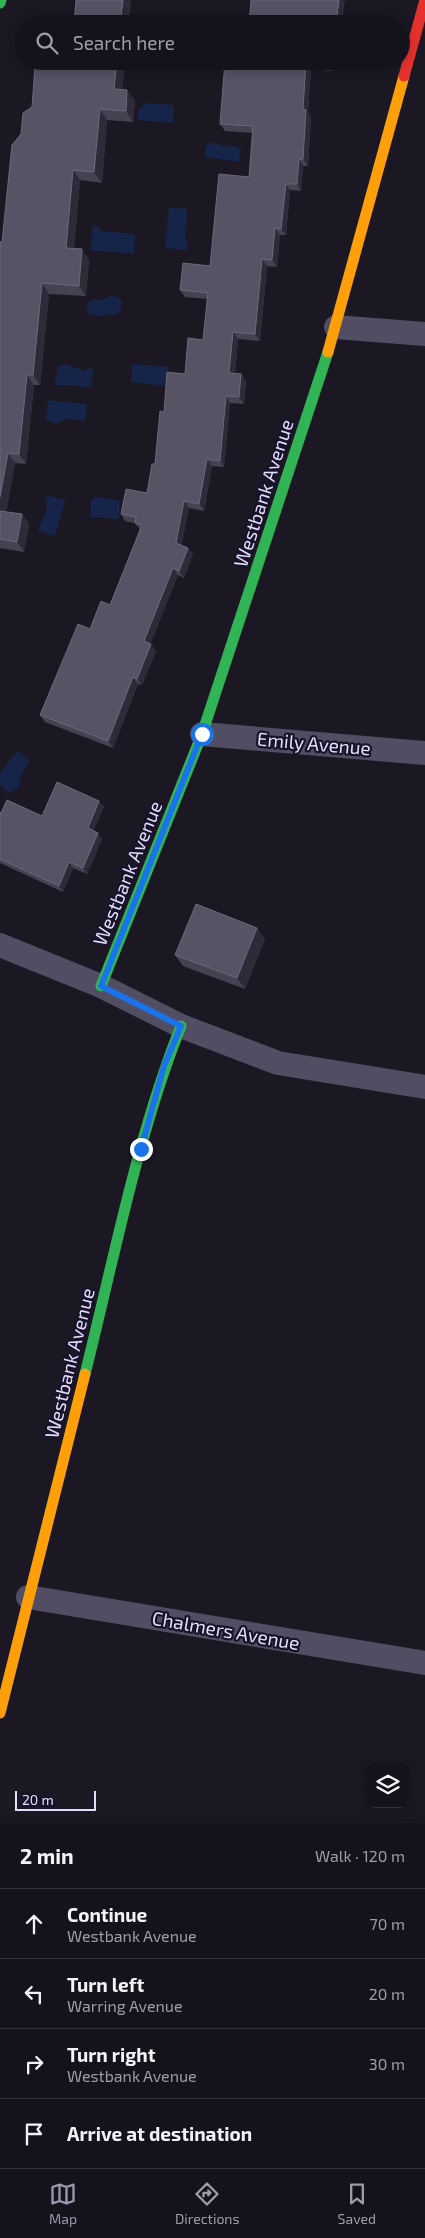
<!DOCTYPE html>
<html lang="en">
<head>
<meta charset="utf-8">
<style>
  :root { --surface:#14121b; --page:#212028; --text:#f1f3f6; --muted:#9d9ea3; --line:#33323a; --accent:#9d98b0 }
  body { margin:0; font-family:"Exo 2",sans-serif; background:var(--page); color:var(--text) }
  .controls { position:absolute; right:15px; bottom:15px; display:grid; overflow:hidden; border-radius:10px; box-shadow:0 2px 12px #0003 }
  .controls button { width:45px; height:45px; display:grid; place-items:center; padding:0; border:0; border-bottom:1px solid var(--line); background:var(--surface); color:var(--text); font:25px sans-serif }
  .scale { position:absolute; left:15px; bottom:12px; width:81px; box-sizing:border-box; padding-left:5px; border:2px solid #e3ddfc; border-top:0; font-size:14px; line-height:18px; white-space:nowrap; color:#e3ddfc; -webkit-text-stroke:4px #181329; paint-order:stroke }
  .stop { position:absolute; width:15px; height:15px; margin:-11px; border:4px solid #1a73e8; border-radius:50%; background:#fff }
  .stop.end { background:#1a73e8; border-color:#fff; box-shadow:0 1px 5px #0008 }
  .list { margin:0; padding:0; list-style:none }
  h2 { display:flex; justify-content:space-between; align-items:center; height:65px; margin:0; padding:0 20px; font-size:21px }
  h2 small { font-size:16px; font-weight:400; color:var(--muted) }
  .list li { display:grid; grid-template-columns:32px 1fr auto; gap:15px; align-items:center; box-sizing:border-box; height:70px; padding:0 20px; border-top:1px solid var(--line) }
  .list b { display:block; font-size:19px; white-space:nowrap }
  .list p { margin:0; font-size:16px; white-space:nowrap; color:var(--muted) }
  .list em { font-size:16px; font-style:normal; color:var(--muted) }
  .icon { flex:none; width:28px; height:28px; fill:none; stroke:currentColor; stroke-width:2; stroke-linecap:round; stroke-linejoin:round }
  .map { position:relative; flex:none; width:425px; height:1823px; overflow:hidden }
  .search { position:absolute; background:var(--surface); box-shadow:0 2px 12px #0003; left:15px; right:15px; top:15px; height:55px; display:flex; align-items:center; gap:12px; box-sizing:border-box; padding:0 18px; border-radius:28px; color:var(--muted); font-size:19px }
  .sheet { height:345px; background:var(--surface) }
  nav { display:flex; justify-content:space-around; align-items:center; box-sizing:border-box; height:70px; border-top:1px solid var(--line); background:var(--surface); font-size:14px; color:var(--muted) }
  nav a { display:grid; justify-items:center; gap:2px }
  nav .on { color:var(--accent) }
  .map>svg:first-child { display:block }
  .water { fill:#152448 }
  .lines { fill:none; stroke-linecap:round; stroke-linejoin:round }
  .street { stroke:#514e64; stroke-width:24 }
  .fast { stroke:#30b455; stroke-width:11 }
  .slow { stroke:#ff9f0a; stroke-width:11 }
  .jam { stroke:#e5322d; stroke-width:11 }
  .wall { fill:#464252 }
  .shaded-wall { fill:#2e2a38 }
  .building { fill:#575264; stroke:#6d687c }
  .route { stroke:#1a73e8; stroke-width:6 }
  .labels { text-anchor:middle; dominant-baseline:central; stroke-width:4.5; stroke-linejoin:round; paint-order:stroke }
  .street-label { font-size:19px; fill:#e3ddfc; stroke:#181329 }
</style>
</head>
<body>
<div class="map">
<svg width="425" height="1823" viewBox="0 0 425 1823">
  <rect width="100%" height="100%" fill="#1b1824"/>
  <g class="water">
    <path d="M146,103L174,105L173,123L137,120L138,111Z"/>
    <path d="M213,142L226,147L232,145L241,149L239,162L205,157L206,146Z"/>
    <path d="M169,207L187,209L185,241L188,243L187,250L165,248Z"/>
    <path d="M93,225L97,226L101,231L135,234L134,254L90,250Z"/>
    <path d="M110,296L118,297L122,302L120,310L116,315L109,314L101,317L87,313C86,305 88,302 94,299L101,300Z"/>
    <path d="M65,364L85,371L87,368L94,369L91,387C82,387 61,384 54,386L58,367Z"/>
    <path d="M132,364L168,367L166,386L131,382Z"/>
    <path d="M48,400L87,404L85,421L66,419L56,424L46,419Z"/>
    <path d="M49,496L65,500L55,536L38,531L47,508L46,498Z"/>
    <path d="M95,497L120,500L119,519L90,517L91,501Z"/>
    <path d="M17,751L30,760L21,775L19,787L9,793L0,785V773Z"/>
  </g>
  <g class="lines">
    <g class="street">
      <path d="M336,327L425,334"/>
      <path d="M202,734L425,753"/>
      <path d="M0,945L101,986L181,1026L278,1063L425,1087"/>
      <path d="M28,1597L425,1663"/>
    </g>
    <g class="fast">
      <path d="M0,3L1,0"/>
      <path d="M101,986L202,734L328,352"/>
      <path d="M85,1374C114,1259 137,1136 181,1026"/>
    </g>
    <g class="slow">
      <path d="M328,352L404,76"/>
      <path d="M0,1713L85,1374"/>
    </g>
    <path class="jam" d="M404,76L425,0"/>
  </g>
  <g class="wall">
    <path d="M125,61L122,89L135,100L133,122L107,120L102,183L80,180L74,249L89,259L86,296L49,294L40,385H34L26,464L15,463L6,512L22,514L29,524L24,552L0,548V242H2L21,134L32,107L42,68Z"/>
    <path d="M245,61H333L332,71L311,69L308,112L311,116L308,166H303L301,191L290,190L286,235H280L277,267L267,266L260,341L238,339L235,373L241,374L246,381L244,404L230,403L224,467L212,466L204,511L189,508L181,545L188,548L193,554L184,578L178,575L150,644L156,651L142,685L138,684L113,748L45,722L40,715L90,629L110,605L140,530L135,523L125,521L121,514L147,493L155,464L164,412L203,340L207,299L185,297L180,290L210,266L249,177L253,133L225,131L220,124Z"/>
    <path d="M99,801L104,807L93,831L102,839L87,874L73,868L63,892L0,863V812L42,816Z"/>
    <path d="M265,939L245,989L183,966L175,955Z"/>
  </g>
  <g class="shaded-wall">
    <path d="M123,0H131L129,24H120Z"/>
    <path d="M339,0H345L342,24H336Z"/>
    <path d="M117,61H125L121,99L114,89Z"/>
    <path d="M327,61H333L332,71L327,64Z"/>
    <path d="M306,62L311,69L308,112L311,116L308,166L303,159V109Z"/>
    <path d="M127,90L135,100L133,122L126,111Z"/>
    <path d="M100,109L107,120L102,183L94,172Z"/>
    <path d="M299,159L303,166L301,191L297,184Z"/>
    <path d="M73,170L80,180L73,258L66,248Z"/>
    <path d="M286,184L290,190L286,235L281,229Z"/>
    <path d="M275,228L280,235L277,267L272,260Z"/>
    <path d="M82,249L89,259L86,296L79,286Z"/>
    <path d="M262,259L267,266L260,341L255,334Z"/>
    <path d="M42,283L49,294L40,385L33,375Z"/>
    <path d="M233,332L238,339L234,380L229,373Z"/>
    <path d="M241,374L246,381L244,404L239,397Z"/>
    <path d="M27,375L34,385L26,464L19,454Z"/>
    <path d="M226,396L230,403L224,467L220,461Z"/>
    <path d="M8,453L15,463L5,521L0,513V497Z"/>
    <path d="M207,459L212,466L204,511L199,504Z"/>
    <path d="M184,501L189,508L181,549L176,543Z"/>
    <path d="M22,514L29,524L24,552L17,542Z"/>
    <path d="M188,548L193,554L184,578L179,571Z"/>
    <path d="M173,568L178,575L149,648L144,641Z"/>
    <path d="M151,644L156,651L142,685L137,679Z"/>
    <path d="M133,677L138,684L113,748L108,741Z"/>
    <path d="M99,801L104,807L92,834L88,828Z"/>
    <path d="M98,833L102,839L87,874L83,868Z"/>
    <path d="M69,862L73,868L63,892L59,886Z"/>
    <path d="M257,928L265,939L245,989L237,978Z"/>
  </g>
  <g class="building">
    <path d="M76,0H123L120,24H74Z"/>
    <path d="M251,0H339L336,24H249Z"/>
    <path d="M42,61H117L114,89L127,90L126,111L100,109L94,172L73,170L66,248L82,249L79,286L42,283L33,375H27L19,454L8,453L0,497V242H2L12,145L21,134L23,113L32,107L35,67L42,68Z"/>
    <path d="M225,61L245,63V61H327V64L306,62L303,109L306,110L303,159H299L297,184H286L281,229L275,228L272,260L262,259L255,334L233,332L229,373L241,374L239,397L226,396L220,461L207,459L199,504L184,501L176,543L188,548L179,571L173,568L144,641L151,644L137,679L133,677L108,741L40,715L78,624L90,629L101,601L110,605L142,525L135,523L136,517L121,514L126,489L147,493L152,464H155L160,411L164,412L167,372L185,374L188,338L203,340L208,293L180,290L183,263L210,266L219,174L249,177L253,126L220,124Z"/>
    <path d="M0,511L22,514L17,542L0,539Z"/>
    <path d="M57,782L99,801L88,828L98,833L83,868L69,862L59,886L0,859V812L1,813L7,800L42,816Z"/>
    <path d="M196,904L257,928L237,978L175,955Z"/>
  </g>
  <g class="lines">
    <path class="route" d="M141,1149L164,1066L181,1026L101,986L202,734"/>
  </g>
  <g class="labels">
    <g class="street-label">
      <text transform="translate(263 493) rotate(-72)">Westbank Avenue</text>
      <text transform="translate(314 743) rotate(5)">Emily Avenue</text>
      <text transform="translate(127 873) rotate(-68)">Westbank Avenue</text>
      <text transform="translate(69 1363) rotate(-76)">Westbank Avenue</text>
      <text transform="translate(226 1630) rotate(10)">Chalmers Avenue</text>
    </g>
  </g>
</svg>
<div class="controls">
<button><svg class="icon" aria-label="layers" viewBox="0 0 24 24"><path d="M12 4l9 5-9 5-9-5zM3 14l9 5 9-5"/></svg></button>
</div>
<div class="scale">20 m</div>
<div class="stop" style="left:202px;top:734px"></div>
<div class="stop end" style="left:141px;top:1149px"></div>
<div class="search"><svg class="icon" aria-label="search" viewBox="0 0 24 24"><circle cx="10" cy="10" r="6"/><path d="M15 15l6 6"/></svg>Search here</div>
</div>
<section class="sheet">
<h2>2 min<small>Walk · 120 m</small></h2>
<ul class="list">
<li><svg class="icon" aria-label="ahead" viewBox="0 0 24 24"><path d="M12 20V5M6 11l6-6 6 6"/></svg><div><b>Continue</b><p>Westbank Avenue</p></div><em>70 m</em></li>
<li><svg class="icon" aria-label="left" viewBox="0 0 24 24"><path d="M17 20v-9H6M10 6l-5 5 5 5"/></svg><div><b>Turn left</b><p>Warring Avenue</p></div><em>20 m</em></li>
<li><svg class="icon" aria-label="right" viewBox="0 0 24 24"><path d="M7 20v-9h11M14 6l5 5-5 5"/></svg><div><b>Turn right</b><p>Westbank Avenue</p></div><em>30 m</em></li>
<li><svg class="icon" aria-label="arrive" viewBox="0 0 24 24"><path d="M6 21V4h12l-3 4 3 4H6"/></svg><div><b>Arrive at destination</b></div></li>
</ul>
</section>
<nav>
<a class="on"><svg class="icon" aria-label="map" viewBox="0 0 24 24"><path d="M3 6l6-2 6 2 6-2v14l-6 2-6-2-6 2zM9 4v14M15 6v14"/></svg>Map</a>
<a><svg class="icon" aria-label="directions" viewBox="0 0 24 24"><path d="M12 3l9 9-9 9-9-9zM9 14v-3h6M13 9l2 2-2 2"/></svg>Directions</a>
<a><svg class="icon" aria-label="saved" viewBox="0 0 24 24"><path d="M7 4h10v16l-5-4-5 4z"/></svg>Saved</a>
</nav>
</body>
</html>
